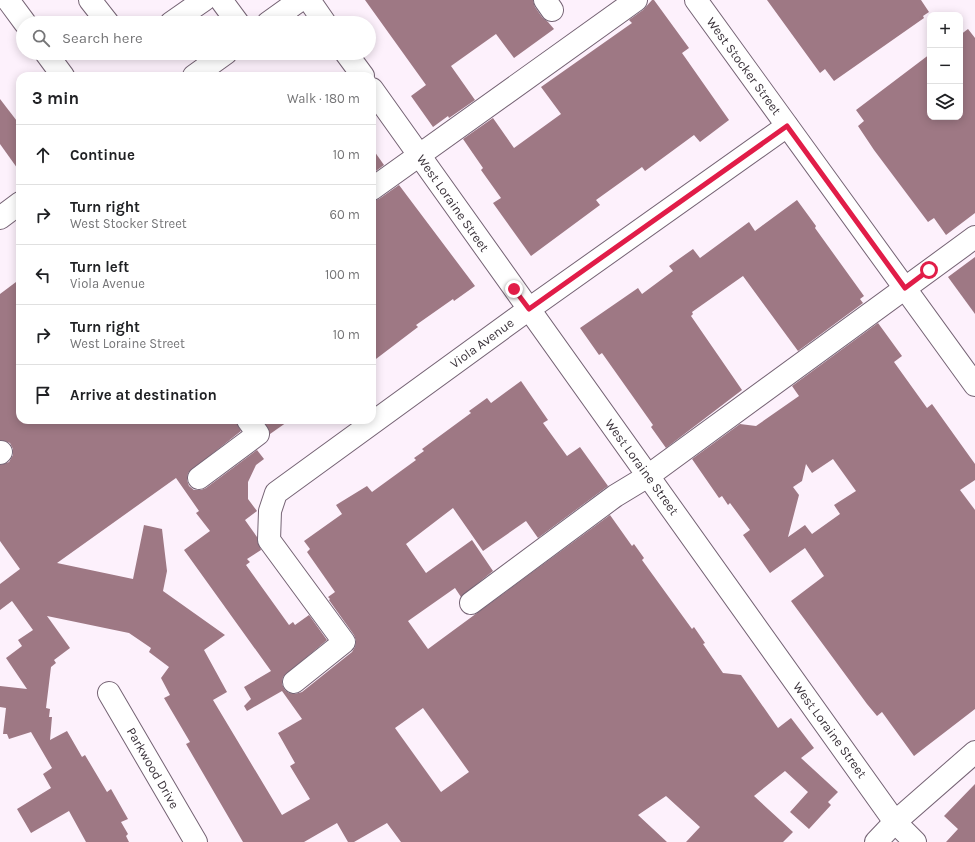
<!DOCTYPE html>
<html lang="en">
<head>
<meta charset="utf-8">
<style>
  :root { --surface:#fff; --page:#f6f6f6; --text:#202124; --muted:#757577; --line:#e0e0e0 }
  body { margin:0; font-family:Karla,sans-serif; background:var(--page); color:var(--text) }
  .controls { position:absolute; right:12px; top:12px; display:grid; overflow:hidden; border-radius:8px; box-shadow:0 2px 10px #0003 }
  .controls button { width:36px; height:36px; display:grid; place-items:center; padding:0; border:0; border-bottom:1px solid var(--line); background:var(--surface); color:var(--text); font:20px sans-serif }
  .stop { position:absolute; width:12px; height:12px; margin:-9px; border:3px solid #e11d48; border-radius:50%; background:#fff }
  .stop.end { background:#e11d48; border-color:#fff; box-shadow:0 1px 4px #0008 }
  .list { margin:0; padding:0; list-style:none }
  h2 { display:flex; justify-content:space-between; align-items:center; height:52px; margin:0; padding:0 16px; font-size:17px }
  h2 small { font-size:13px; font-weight:400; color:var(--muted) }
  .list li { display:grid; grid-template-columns:26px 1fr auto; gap:12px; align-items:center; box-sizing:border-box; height:60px; padding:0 16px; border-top:1px solid var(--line) }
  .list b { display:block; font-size:15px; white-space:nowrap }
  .list p { margin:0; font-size:13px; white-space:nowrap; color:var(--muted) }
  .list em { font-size:13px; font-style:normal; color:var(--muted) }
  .icon { flex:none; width:22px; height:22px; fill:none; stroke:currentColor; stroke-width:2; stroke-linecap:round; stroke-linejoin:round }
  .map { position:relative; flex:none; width:975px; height:842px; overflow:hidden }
  .search { position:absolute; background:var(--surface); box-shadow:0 2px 10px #0003; left:16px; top:16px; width:360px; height:44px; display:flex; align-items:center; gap:10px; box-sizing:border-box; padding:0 14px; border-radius:22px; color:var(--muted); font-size:15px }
  .panel { position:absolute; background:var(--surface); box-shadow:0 2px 10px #0003; left:16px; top:72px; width:360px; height:352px; border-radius:12px }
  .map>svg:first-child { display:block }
  .building { fill:#9e7884; fill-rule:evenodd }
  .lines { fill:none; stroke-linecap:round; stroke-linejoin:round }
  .minor-casing { stroke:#756374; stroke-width:24 }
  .minor { stroke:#fff; stroke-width:22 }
  .route { stroke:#e11d48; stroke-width:5 }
  .labels { text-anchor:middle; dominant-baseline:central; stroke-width:4; stroke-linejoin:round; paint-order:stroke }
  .street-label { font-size:13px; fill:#3a323a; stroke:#fff }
</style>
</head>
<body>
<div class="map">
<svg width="975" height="842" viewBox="0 0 975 842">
  <rect width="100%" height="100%" fill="#fdf1fc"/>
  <g class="building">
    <path d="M365,0H533L535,7L542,17L548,22L554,29L514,58L496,34L451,66L475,100L449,118L448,116L433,127L411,96L426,85Z"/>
    <path d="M652,0H654L689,48L682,53L729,120L700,142L694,135L645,171L642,167L596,200L600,205L531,256L493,203L501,198L481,170L483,168L463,139L493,118L514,148L561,114L541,87L632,23L629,20L643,10Z"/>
    <path d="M767,0H921L929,12L923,16L924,18L834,81L825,69L820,73Z"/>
    <path d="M968,29L975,38V213L946,235L934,218L928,222L874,150L858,126L864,121L856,110L930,54V117H960V35Z"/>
    <path d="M0,99L20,125V172L0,144Z"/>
    <path d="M372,148L384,165L372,174Z"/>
    <path d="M399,185L475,286L454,301L453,299L416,325L418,327L372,362V201L379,199Z"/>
    <path d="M797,200L816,226L815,228L864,296L860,299L863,303L798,351L743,276L692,312L693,314L691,316L742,390L666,448L651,427L653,425L602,353L599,355L580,328L638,288L642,294L673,271L669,266L693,249L700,258L749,222L755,231Z"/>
    <path d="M975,257V314L948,277Z"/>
    <path d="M20,279V420H236L241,431L188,473L187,480L189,486L194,490H201L206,488L257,450L264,459L256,465L248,482V499L257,511L245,520L257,537L261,550L247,559L250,562L246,565L289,625L293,622L295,625L309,615L327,640L283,677L282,684L285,690L289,693L295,694L302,692L352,652L355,647L356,641L354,635L329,600L330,599L328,597L335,592L307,552L310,549L304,541L342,514L336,505L367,486L372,492L416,460L414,458L424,451L422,449L471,413L469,411L487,398L491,403L521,381L548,420L543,423L567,456L580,447L608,486L538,538L526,521L483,551L453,508L406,544L426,573L472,540L493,571L461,597L455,588L408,621L428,649L610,515L632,546L634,544L644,558L642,560L692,629L694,627L705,643L703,644L723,673L741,675L778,728L791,718L814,748L801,758L838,792L828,802L831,805L809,829L790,812L808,792L785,771L754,796L793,832L783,842H686L700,827L666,796L638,815L667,842H401L387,823L354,842H348L337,823L304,842H243L186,744L190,742L164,698L170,695L161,678L169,667L149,652L151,648L129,633L47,616L70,648L54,660L56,663L51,667L46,708L50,709L49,717H52L50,740L67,731L82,757L85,755L107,792L111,789L128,819L121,822L128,834L126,836L129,842H86L69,811L31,833L17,809L51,788L43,774L52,768L31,732L9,739L7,734H3L6,708L0,707V686L27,689L6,658L22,646L18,640L33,630L12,601L0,610V584L20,569L0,541V465L9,462L13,455V449L10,443L0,440V294ZM176,478L199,511L196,513L210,531L184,550L271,671L244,687L251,699L244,706L247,711L282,691L302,719L278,733L295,763L290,766L310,799L282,815L213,700L227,692L204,650L225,635L163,591L167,571L162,529L144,525L133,579L57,563ZM423,708L469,772L441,792L395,728Z"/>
    <path d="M878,323L902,356L894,362L927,408L932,404L975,464V480L960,490L975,510V709L914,756L882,712L877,716L867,704L791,601L824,576L805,548L770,573L743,535L750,530L730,503L728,505L722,496L719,498L692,459L740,424L756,426L799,396L792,386ZM833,459L856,491L834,505L840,514L812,534L805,525L788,537L799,495L793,487L802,481L806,464L812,473Z"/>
    <path d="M263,420H290L270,434Z"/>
    <path d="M975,784V842H946L958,829L944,816Z"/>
  </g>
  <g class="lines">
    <defs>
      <g id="minor">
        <path d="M8,0L25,23"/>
        <path d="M90,0L108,23"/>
        <path d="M221,0L238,23"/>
        <path d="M309,0L325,23"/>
        <path d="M545,0L552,10"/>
        <path d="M696,0L975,385"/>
        <path d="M171,23L204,0"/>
        <path d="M268,23L300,0"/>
        <path d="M46,53L63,76"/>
        <path d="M346,53L363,76"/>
        <path d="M194,76L226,53"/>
        <path d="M372,89L895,822L915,842"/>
        <path d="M372,189L636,0"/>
        <path d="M0,218L20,203"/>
        <path d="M0,453L1,452"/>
        <path d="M199,478L258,434L248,420"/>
        <path d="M471,603L615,496L648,476L975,237"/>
        <path d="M294,682L344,642L269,540L270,511L276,493L529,309L787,126"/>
        <path d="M109,693L196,842"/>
        <path d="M876,842L895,822L975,752"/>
      </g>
    </defs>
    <use href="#minor" class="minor-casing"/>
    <use href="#minor" class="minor"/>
  </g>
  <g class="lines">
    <path class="route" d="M514,289L529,309L787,126L905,288L929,270"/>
  </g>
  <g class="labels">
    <g class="street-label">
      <text transform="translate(744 66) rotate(54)">West Stocker Street</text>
      <text transform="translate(453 203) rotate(55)">West Loraine Street</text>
      <text transform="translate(482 343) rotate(-36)">Viola Avenue</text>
      <text transform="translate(642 467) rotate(54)">West Loraine Street</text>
      <text transform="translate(830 730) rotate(54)">West Loraine Street</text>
      <text transform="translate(153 768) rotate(60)">Parkwood Drive</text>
    </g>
  </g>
</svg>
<div class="controls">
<button>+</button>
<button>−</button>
<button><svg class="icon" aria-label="layers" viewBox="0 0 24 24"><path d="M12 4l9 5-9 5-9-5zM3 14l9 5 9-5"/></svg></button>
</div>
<div class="stop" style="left:929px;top:270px"></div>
<div class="stop end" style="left:514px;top:289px"></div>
<div class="search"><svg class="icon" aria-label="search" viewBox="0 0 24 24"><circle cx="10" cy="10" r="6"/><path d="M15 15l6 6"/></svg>Search here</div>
<section class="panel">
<h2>3 min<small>Walk · 180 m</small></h2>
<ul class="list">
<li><svg class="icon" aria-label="ahead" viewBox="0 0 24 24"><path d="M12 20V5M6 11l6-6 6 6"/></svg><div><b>Continue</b></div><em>10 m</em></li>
<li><svg class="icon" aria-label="right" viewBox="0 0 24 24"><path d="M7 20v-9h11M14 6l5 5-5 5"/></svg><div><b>Turn right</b><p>West Stocker Street</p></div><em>60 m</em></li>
<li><svg class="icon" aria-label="left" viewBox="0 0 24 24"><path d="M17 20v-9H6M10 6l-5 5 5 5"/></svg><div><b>Turn left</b><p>Viola Avenue</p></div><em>100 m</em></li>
<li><svg class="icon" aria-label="right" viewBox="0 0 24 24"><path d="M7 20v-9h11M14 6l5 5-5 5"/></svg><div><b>Turn right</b><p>West Loraine Street</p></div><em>10 m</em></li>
<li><svg class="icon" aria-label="arrive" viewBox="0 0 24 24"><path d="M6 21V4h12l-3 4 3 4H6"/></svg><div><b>Arrive at destination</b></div></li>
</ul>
</section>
</div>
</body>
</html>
